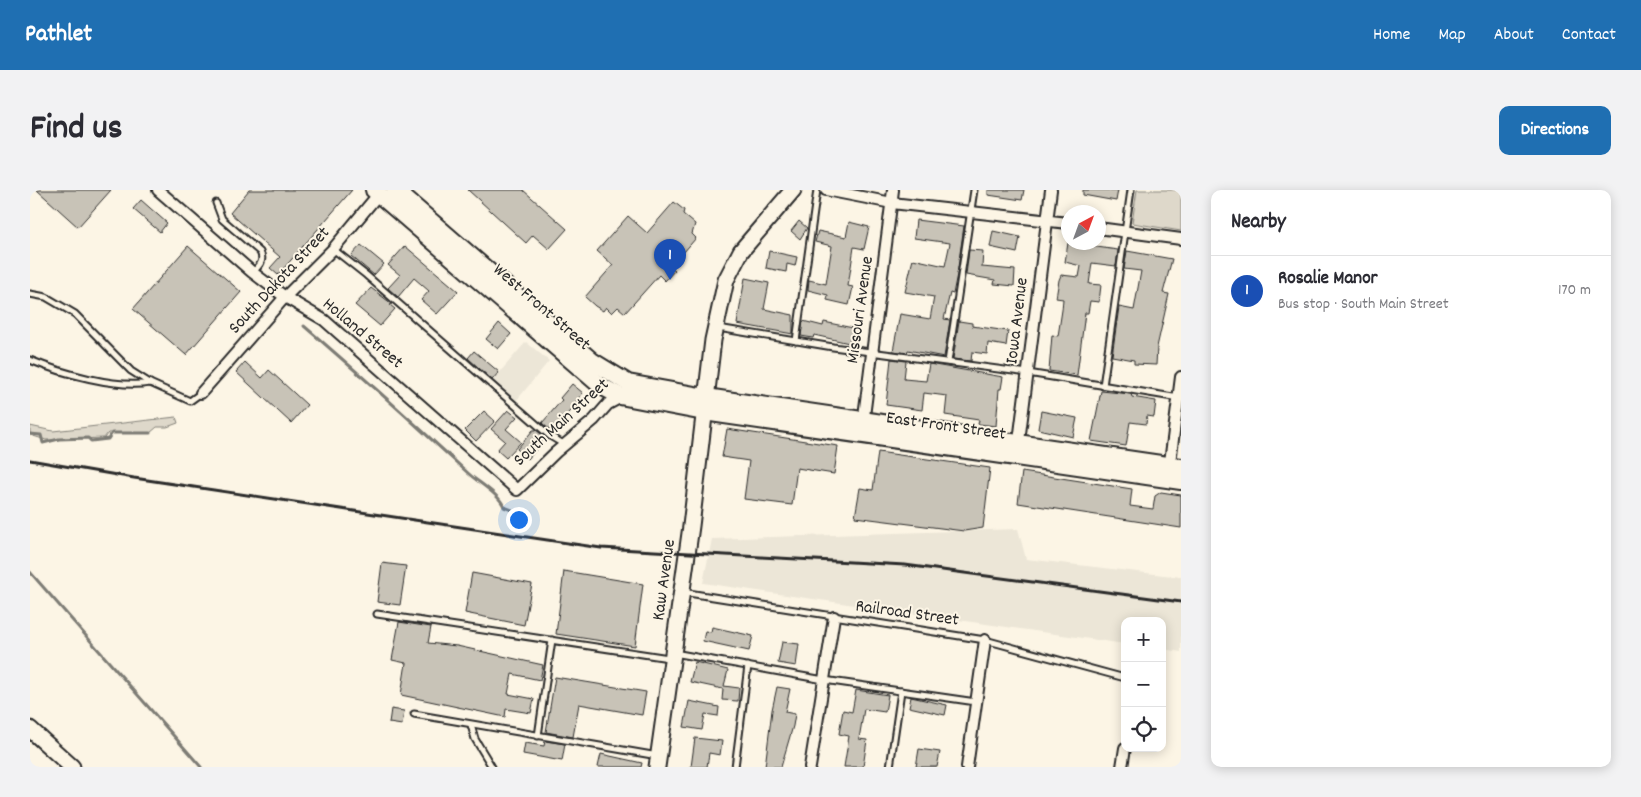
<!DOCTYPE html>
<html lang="en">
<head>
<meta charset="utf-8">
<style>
  :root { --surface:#fff; --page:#f2f2f3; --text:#2b2b33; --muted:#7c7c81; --line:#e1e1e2; --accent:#1f6fb2 }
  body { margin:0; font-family:Dekko,sans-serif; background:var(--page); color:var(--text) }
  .controls { position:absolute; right:15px; bottom:15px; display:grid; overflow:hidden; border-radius:10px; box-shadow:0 2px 12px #0003 }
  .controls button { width:45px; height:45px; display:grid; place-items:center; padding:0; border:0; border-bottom:1px solid var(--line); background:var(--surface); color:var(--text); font:25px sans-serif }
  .compass { position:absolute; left:1031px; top:15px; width:45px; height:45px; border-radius:50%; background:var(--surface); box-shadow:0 2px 12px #0003; rotate:41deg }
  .you { position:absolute; left:488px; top:329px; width:18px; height:18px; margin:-12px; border:4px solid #fff; border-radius:50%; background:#1a73e8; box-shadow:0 0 0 8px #1a73e833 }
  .badge { display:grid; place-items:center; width:32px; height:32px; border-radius:50%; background:var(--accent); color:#fff; font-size:16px; font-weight:700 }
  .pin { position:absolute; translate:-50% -41px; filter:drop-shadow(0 1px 2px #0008) }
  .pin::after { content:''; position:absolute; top:26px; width:18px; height:15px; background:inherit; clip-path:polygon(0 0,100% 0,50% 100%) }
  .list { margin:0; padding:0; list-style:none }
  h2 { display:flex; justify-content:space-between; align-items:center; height:65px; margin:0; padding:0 20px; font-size:21px }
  h2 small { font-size:16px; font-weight:400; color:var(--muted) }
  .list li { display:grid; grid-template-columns:32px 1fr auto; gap:15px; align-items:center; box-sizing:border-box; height:70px; padding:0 20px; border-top:1px solid var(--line) }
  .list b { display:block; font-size:19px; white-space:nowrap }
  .list p { margin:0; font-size:16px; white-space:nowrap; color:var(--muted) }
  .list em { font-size:16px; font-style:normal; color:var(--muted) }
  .icon { flex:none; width:28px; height:28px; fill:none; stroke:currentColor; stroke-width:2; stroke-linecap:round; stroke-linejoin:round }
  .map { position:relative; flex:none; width:1151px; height:577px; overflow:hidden; border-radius:10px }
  header { display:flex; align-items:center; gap:30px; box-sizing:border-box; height:70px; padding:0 25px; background:var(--accent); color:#fff }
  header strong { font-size:24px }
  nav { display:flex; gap:28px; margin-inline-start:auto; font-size:18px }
  .intro { display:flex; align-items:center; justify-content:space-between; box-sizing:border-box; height:120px; padding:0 30px }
  h1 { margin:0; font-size:35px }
  .button { padding:12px 22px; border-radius:10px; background:var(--accent); color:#fff; font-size:18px; font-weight:700 }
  main { display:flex; gap:30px; padding:0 30px }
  aside { flex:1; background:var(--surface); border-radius:10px; box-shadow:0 2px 12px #0003 }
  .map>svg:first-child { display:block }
  .built { fill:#ece6d7 }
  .green { fill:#ded8ca; stroke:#84827a }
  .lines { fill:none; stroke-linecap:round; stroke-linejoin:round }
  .stream { stroke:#7d7b74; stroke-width:3 }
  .building { fill:#c8c3b7; stroke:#2b2b2b }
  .lane-casing { stroke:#2b2b2b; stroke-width:9 }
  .street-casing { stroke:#2b2b2b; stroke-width:14 }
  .secondary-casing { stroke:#2b2b2b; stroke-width:19 }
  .primary-casing { stroke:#2b2b2b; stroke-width:20 }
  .lane { stroke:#fcf5e5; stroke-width:5 }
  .street { stroke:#fcf5e5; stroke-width:10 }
  .secondary { stroke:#fcf5e5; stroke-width:15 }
  .primary { stroke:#fcf5e5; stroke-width:16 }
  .rail { stroke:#2b2b2b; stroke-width:3 }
  .labels { text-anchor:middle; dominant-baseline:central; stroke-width:4; stroke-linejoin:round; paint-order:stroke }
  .street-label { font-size:18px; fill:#2b2b2b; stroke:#fcf5e5 }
</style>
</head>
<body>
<header>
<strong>Pathlet</strong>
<nav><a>Home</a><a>Map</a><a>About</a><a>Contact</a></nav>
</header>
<div class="intro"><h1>Find us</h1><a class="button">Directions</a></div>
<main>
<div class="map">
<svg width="1151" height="577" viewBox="0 0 1151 577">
  <rect width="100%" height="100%" fill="#fcf5e5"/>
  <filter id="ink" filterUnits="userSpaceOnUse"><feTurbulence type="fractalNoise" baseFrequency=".02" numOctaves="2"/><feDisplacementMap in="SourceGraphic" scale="10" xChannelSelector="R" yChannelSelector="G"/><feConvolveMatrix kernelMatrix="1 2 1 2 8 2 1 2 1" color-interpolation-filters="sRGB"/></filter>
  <g filter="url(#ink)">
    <g class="built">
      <path d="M496,152L519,171L486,211L462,191Z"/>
      <path d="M988,339L996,369L1151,387V462L1132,459V431H1095V454L673,393L682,349Z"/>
    </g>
    <g class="green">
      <path d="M1107,0H1151V41L1102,33Z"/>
      <path d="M146,227L148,233L137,237H127L120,243H78L74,248L16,250L0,245V236L23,241Z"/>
    </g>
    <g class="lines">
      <g class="stream">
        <path d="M274,136C330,184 384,233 439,284C449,293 470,305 474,317L482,320"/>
        <path d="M0,244L11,245L13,253L29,249L58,248L61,251L78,249L82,243H120"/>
        <path d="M0,382L171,577"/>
      </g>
    </g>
    <g class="building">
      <path d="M7,0H81L48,37Z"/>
      <path d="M219,0H322L248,85L240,78L250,67L200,23Z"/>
      <path d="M438,0H493L537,39L519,59L503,45L496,53Z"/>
      <path d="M958,0H994L992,10L958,5Z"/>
      <path d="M1053,0H1088L1086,11L1053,5Z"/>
      <path d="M111,10L137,33L130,42L103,19Z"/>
      <path d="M644,12L654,20L653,24L665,34L662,44L666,48L641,77L645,80L635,91L629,85L595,123L588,117L582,123L576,117L573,121L565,116L555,107L583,75L567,61L598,26L617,43Z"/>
      <path d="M886,30L934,36L927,84L923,104L920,103L914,129L920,130L914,167L878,160L877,163L863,161L870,124L900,129L904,107L875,102L883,69L915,76L920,53L884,48Z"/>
      <path d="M769,31L777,38L770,49L761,41Z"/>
      <path d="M819,32L839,37L834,59L824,57L818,96L823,97L819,115L797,110L798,105L778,100L779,90L796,94L802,56L785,52L788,41L816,47Z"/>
      <path d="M963,41L990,47L987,63L960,57Z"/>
      <path d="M1038,53L1088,60L1086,76L1062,73L1059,94L1071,95L1069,112L1060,111L1058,123H1055L1047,185L1019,181L1022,145L1028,146L1032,120L1033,109L1026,108L1029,90L1031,85L1049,87L1051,76L1035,72Z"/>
      <path d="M331,55L354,74L344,85L321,66Z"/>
      <path d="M158,56L211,102L156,165L103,119Z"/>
      <path d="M375,56L428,101L407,124L391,110L399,101L384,88L368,107L358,98L370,85L358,75Z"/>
      <path d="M939,60L953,61L952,77L985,80L984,96L964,94L965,90L936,85Z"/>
      <path d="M739,61L767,67L765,76L757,74L756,82L736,78Z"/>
      <path d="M1097,61L1142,69L1133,103L1139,104L1127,157L1126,175L1104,174V170L1082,166L1089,117L1104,120L1111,81L1094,79Z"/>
      <path d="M715,88L739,93L734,119L763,125V144L707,134Z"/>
      <path d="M341,98L362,114L360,115L365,119L350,136L325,115Z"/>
      <path d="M773,131L793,136L794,132L823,138L819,153L784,145L783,148L771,146Z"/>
      <path d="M929,131L942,133V136L978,141L976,156L958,153L957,164L942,162L941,171L923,169Z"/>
      <path d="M469,133L481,144L468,159L456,149Z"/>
      <path d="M444,161L469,182L462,190L438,168Z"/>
      <path d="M861,169L876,171L874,189L896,191L899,174L973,187L971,199H969L966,236L948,234L949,230L915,225L917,206L894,203L892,220L856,215Z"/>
      <path d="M215,172L232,188L239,180L277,215L261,233L206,182Z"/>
      <path d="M542,194L553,203L546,211L548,213L522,242L512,233L532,210L530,208Z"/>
      <path d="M1071,201L1101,204L1102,207L1126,211L1124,227L1117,226L1116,234L1100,232L1096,256L1061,251Z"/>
      <path d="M478,220L487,227L476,239L491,252L476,268L467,260L475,251L461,239Z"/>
      <path d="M454,221L465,231L446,251L435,240Z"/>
      <path d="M1011,221L1047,228L1043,247L1008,239Z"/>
      <path d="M697,239L808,256L804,284L767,278L762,315L714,309L719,271L692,267Z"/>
      <path d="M503,240H506L516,248L498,269L487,259Z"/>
      <path d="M848,262L960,278L953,338L934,341L825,327L830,298L843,300Z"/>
      <path d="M992,282L1102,299L1100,316L1123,319L1125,306L1131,302L1151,305V338L988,313Z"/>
      <path d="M352,373L376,376L370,415L347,412Z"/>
      <path d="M534,381L613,394L605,456L526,444Z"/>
      <path d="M442,383L502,394L494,435L435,423Z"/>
      <path d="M369,432L401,437L398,453L427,456L513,475L510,490L482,484L478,504L504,509L501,523L476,519L475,527L371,505L376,473L362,470Z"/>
      <path d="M682,437L723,446L719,461L673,451L675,441L681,442Z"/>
      <path d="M752,452L769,454L766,476L748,473Z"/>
      <path d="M665,472L698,480L694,496L709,498L708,511L692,510L693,499L660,492Z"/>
      <path d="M525,487L616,502L612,525L549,514L543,547L516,542Z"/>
      <path d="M747,497L760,499L755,522L765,524L763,536L751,577H735L742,520Z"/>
      <path d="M826,500L858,505L855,522L834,519L829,549L837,550L833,577H814L819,546L809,544L813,520L822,522Z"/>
      <path d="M881,507L917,515L915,525L879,517Z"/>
      <path d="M659,511L689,517L688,526L675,524L672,540L654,537Z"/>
      <path d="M361,519L374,521L372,535L359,533Z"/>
      <path d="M665,548L692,551L690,565L679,563L677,577H661Z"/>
      <path d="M515,551L535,554L532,571L493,564L495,553L514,556Z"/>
      <path d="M889,559L910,562L907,577H886Z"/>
      <path d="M571,564L612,573L611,577H568Z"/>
    </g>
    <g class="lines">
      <defs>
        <g id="lane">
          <path d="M186,13L192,29L230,62C235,71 229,76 223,82"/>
          <path d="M303,59L336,85L520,246L535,255"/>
          <path d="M0,104L16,107L45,124L101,181L120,193L160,211L171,203"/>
          <path d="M688,138L803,157L998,183L1149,208"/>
          <path d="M766,151L787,0"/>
          <path d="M0,170C31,183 87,199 120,193"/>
          <path d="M918,172L944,0"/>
          <path d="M1073,196L1101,0"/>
          <path d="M652,402L955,450L1095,488"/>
          <path d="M347,424L639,468"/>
          <path d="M644,463L794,490L946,512"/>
          <path d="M384,524L628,566"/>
          <path d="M441,535L445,549L462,577"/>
          <path d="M508,546L522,450"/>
          <path d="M705,577L718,476"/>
          <path d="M860,577L871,501"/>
        </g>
        <g id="street">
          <path d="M128,0L222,82L255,107L294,130L487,300L526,262L564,230L578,214L593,206"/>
          <path d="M796,0L862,13L1038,33"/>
          <path d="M1068,38L1151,49"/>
          <path d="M171,203L255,107L303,59L351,1"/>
          <path d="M833,234L863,0"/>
          <path d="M988,259L1021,0"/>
          <path d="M1139,280L1151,187"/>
          <path d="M780,577L804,427"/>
          <path d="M937,577L955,450"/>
          <path d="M1092,577L1095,558"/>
        </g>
        <g id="secondary">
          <path d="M0,539L42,577"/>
          <path d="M627,577L661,336L683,150L696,90L711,61L763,0"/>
        </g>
        <g id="primary">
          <path d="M344,0L571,196L590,206L674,222L1151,291"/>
          <path d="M365,0L562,171L598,193L676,207L1151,277"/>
        </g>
      </defs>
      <use href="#lane" class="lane-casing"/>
      <use href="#street" class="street-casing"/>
      <use href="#secondary" class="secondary-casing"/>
      <use href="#primary" class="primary-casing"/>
      <use href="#lane" class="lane"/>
      <use href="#street" class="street"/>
      <use href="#secondary" class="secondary"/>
      <use href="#primary" class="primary"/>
      <path class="rail" d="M0,270L104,288L571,358L875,375L1151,412"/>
    </g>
  </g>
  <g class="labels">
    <g class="street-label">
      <text transform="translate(250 91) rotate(-47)">South Dakota Street</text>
      <text transform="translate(511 118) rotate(41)">West Front Street</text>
      <text transform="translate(831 120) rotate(-82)">Missouri Avenue</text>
      <text transform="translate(988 131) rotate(-83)">Iowa Avenue</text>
      <text transform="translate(332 144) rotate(40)">Holland Street</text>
      <text transform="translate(532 233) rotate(-42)">South Main Street</text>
      <text transform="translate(916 237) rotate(8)">East Front Street</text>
      <text transform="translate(635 390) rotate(-82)">Kaw Avenue</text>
      <text transform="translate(877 424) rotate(8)">Railroad Street</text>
    </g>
  </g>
</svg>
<div class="controls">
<button>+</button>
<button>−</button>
<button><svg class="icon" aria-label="locate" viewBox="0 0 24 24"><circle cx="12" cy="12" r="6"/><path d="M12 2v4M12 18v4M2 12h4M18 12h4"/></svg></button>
</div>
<svg class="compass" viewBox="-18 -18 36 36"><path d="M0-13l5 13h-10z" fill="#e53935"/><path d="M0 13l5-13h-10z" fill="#7c7c81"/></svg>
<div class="you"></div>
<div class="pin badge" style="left:640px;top:90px;background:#1a4fb4">1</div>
</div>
<aside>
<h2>Nearby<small></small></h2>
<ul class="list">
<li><span class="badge" style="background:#1a4fb4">1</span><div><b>Rosalie Manor</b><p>Bus stop · South Main Street</p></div><em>170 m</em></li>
</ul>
</aside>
</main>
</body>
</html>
